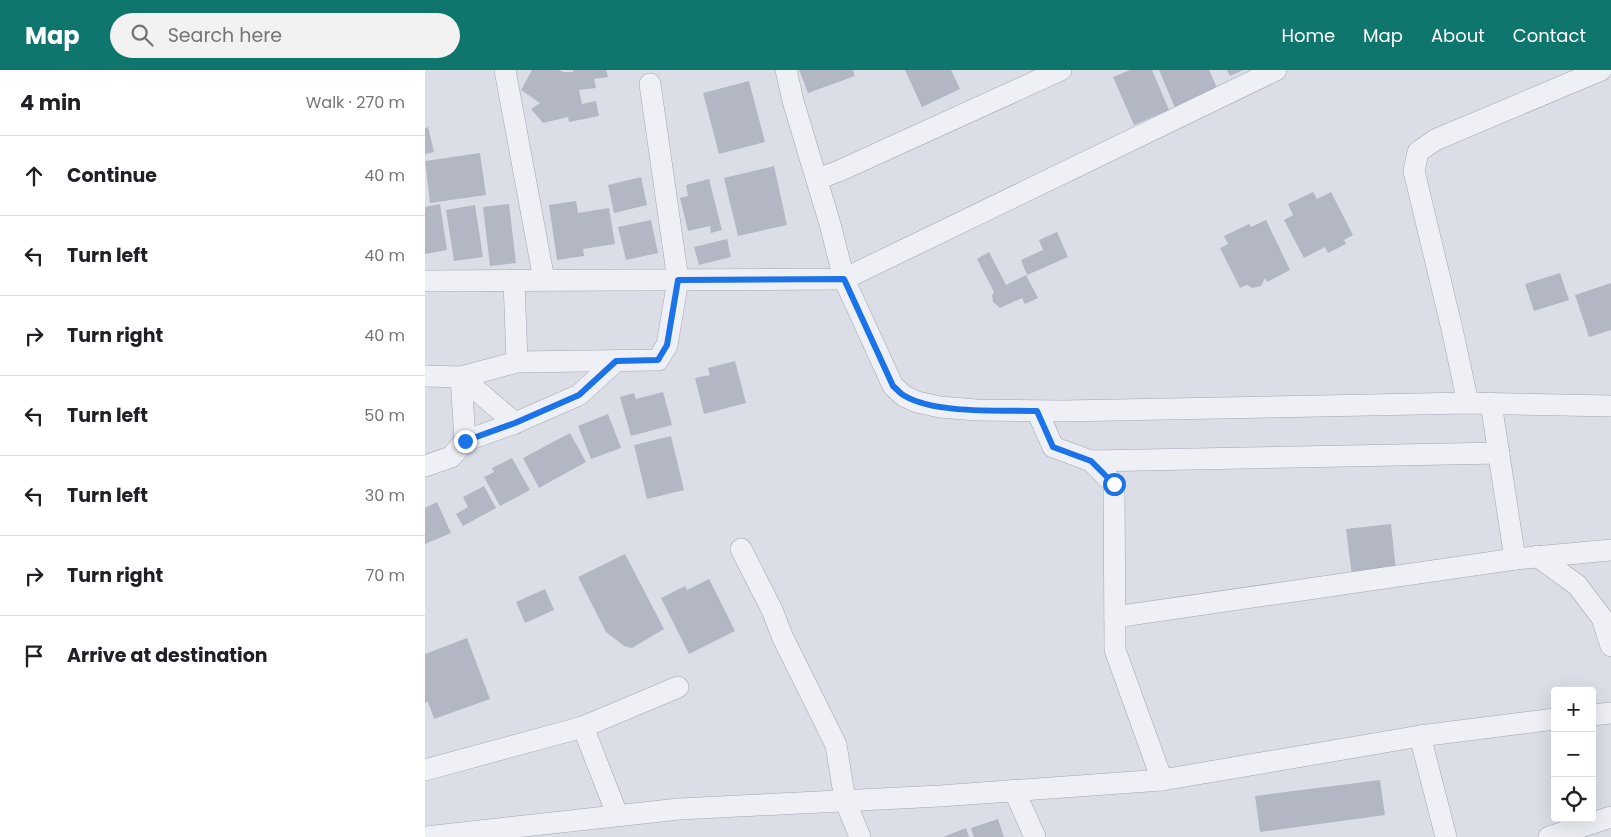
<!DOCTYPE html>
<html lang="en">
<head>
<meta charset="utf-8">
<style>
  :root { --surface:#fff; --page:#f2f2f2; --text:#202124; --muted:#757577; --line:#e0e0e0; --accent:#0f766e }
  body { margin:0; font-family:Poppins,sans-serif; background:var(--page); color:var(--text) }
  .controls { position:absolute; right:15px; bottom:15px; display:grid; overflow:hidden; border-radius:5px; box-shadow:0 5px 20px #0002 }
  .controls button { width:45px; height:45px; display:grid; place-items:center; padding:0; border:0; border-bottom:1px solid var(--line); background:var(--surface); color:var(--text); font:25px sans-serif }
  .stop { position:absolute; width:15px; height:15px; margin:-11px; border:4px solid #1a73e8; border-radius:50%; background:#fff }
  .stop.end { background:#1a73e8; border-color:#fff; box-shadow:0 1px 5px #0008 }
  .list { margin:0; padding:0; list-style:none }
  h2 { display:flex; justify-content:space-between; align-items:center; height:65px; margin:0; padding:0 20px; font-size:21px }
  h2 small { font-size:16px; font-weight:400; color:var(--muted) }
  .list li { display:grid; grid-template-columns:32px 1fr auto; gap:15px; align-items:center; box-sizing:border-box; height:80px; padding:0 20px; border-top:1px solid var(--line) }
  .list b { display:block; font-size:19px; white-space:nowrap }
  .list em { font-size:16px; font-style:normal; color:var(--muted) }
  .icon { flex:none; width:28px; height:28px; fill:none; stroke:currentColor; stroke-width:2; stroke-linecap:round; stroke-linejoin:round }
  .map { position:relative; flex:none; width:1186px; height:767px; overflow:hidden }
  header { display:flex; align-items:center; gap:30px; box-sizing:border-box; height:70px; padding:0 25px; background:var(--accent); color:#fff }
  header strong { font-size:24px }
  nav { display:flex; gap:28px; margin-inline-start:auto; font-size:18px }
  .search { width:350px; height:45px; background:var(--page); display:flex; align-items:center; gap:12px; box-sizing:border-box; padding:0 18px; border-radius:28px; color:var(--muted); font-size:19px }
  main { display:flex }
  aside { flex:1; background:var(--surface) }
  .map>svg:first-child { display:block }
  .building { fill:#b3b7c4 }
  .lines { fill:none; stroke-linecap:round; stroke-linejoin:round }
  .minor-casing { stroke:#a1a4b1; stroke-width:22 }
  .minor { stroke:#eff0f5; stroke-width:21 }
  .route { stroke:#1a73e8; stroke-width:6 }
</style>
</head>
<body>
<header>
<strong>Map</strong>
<div class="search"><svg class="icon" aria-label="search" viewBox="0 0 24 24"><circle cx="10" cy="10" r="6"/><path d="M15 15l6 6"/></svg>Search here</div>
<nav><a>Home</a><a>Map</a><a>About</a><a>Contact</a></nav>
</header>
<main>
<aside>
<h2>4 min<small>Walk · 270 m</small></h2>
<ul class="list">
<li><svg class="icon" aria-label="ahead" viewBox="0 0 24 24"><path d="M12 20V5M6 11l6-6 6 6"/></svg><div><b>Continue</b></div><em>40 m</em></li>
<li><svg class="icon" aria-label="left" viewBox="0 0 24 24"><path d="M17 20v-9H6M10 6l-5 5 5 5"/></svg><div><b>Turn left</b></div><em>40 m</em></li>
<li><svg class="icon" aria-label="right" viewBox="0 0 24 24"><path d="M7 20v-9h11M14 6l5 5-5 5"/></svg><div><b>Turn right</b></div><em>40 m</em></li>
<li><svg class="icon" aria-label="left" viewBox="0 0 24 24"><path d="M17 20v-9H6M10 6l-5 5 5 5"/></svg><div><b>Turn left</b></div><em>50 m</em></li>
<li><svg class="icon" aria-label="left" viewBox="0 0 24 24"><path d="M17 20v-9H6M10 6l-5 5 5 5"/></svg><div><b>Turn left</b></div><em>30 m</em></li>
<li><svg class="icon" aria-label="right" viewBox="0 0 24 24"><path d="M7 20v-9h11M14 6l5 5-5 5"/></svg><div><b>Turn right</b></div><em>70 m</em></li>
<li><svg class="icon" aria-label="arrive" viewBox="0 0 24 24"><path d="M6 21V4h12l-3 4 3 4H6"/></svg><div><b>Arrive at destination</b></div></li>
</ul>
</aside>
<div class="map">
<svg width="1186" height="767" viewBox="0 0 1186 767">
  <rect width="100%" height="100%" fill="#dcdee7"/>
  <g class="building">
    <path d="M107,0H133L139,2H148V0H181L183,7L169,9L171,18L154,20L157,34L171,31L174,46L144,52L143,47L118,53L106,39L115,33L96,20Z"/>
    <path d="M374,0H428L430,6L383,23Z"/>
    <path d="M480,0H526L535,19L497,37Z"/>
    <path d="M705,0H727L744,40L709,55L688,7Z"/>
    <path d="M734,0H784L793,20L750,38Z"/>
    <path d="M802,0H818L805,6Z"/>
    <path d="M324,11L340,72L294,84L278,23Z"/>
    <path d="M3,57L9,82L0,84V58Z"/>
    <path d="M55,83L61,125L5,133L0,91Z"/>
    <path d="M349,96L362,155L313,166L299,108Z"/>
    <path d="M216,107L222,135L189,143L183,115Z"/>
    <path d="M284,109L297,160L286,163L285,156L263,161L255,128L263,126L261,115Z"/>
    <path d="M888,122L892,129L906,122L928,165L919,170L921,174L903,183L900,177L879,188L859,150L868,145L863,134Z"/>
    <path d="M151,131L153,143L184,138L190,174L158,179L159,186L132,190L124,135Z"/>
    <path d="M15,134L22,180L0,184V137Z"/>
    <path d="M84,134L91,193L65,196L58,137Z"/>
    <path d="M50,135L58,187L29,191L21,140Z"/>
    <path d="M226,150L233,183L201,190L193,157Z"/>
    <path d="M841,150L865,200L842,212L840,208L836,216L827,218L822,215L815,218L795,178L803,174L799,166L824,154L826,157Z"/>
    <path d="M632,162L643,187L602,205L596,190L618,180L614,170Z"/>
    <path d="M302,169L306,187L274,195L269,177Z"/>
    <path d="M564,182L581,215L601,205L613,228L600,234L597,228L575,238L568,232L567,225L569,222L552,189Z"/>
    <path d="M1135,203L1144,230L1109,241L1100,214Z"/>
    <path d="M1186,213V260L1164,267L1150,225Z"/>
    <path d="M310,291L321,333L279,344L270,308L285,305L283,298Z"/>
    <path d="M238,322L247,355L206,366L195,327L209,323L211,329Z"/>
    <path d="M183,344L196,378L166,389L153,356Z"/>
    <path d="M145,363L161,392L114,418L98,388Z"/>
    <path d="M246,366L259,420L222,429L209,375Z"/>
    <path d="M87,388L105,420L75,436L59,407L69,402L67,398Z"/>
    <path d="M59,416L71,438L38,456L31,444L43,437L38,427Z"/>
    <path d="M12,432L26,463L0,474V438Z"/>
    <path d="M966,454L971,501L927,506L921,459Z"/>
    <path d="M200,484L239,559L207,578L199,576L181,562L153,507Z"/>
    <path d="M284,509L310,561L264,584L236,528L260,516L262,520Z"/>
    <path d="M120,519L129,540L100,553L91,532Z"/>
    <path d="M42,568L65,629L9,649L3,632L0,633V584Z"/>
    <path d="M955,710L960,745L835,762L830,726Z"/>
    <path d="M573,749L579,767H549L546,758Z"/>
    <path d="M541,758L544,767H518Z"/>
  </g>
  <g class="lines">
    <defs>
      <g id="minor">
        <path d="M80,0L119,210"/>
        <path d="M851,0L419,209L468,316L479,326L492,332L515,337L551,340L639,341L1043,333L1186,336"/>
        <path d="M392,109L414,101L636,0"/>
        <path d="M0,211L419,209L405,154L368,31L361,0"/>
        <path d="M89,211L92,292"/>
        <path d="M0,306L36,307L92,292L233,290L242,275L253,210L225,14"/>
        <path d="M1043,333L1027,259L989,101L993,82L1010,70L1176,0"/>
        <path d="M1066,333L1090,489"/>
        <path d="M612,341L628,377L666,391L689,414L690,580L737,710"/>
        <path d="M40,371L90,353L154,325L191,291"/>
        <path d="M666,391L1074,383"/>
        <path d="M0,396L26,387L40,371L36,307L90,353"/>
        <path d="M316,479L347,540L358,568L411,675L420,730L435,767"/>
        <path d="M1112,486L1152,515L1177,548L1186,576"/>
        <path d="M690,547L1090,489L1186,480"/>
        <path d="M1167,645L1186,643"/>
        <path d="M158,657L192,744"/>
        <path d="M995,666L1021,767"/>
        <path d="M0,700L158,657L253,617"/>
        <path d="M589,720L610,767"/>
        <path d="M0,767L254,739L515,726L737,710L995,666L1130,649"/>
        <path d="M1124,767L1186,747"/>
      </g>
    </defs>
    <use href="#minor" class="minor-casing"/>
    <use href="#minor" class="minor"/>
  </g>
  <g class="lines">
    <path class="route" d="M40,371L90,353L154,325L191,291L233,290L242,275L253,210L419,209L468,316C472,319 475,324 480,326C510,344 576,340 612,341L628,377L666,391L689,414"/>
  </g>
</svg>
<div class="controls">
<button>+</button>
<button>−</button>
<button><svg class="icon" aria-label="locate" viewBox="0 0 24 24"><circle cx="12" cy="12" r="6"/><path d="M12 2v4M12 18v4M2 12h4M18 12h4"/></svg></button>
</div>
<div class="stop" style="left:689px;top:414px"></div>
<div class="stop end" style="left:40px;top:371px"></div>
</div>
</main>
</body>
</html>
